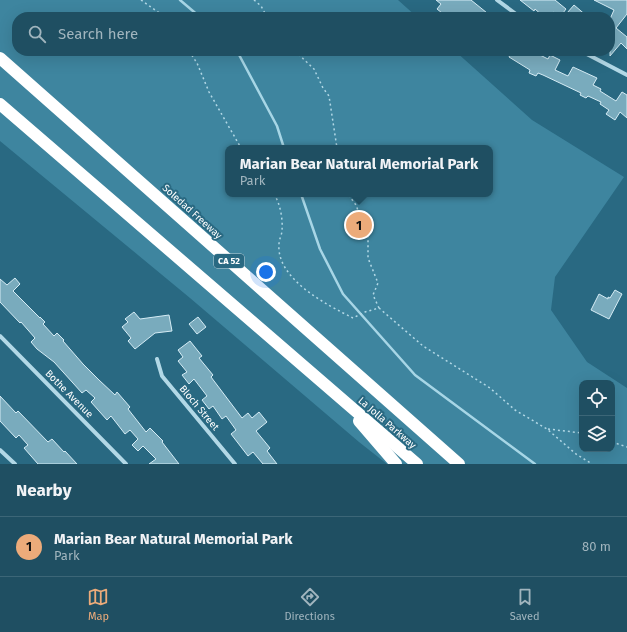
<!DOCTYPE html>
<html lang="en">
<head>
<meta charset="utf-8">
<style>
  :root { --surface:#1f4f62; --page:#275668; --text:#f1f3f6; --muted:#a1b5be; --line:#3c6677; --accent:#ecab7a }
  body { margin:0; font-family:"Fira Sans",sans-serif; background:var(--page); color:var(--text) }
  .controls { position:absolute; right:12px; bottom:12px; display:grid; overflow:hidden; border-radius:8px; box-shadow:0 4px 16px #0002 }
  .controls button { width:36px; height:36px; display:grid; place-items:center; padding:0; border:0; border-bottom:1px solid var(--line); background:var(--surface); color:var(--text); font:20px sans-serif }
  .you { position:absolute; left:266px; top:272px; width:14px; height:14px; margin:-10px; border:3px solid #fff; border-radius:50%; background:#1a73e8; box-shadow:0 0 0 6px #1a73e833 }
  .badge { display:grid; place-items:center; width:26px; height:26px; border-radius:50%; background:var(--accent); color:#111; font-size:13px; font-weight:700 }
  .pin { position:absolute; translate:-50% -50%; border:2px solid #fff; box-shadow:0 1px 4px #0006 }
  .popup { position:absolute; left:225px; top:145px; width:268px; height:52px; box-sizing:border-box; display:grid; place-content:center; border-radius:8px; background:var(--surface); filter:drop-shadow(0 1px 3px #0005); font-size:13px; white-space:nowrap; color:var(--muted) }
  .popup b { font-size:15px; color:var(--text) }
  .popup::after { content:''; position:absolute; left:50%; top:100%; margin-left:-8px; border:8px solid transparent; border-top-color:var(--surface) }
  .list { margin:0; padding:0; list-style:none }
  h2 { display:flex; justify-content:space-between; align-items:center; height:52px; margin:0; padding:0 16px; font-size:17px }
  h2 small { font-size:13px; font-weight:400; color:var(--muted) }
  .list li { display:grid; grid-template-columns:26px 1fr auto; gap:12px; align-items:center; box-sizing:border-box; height:60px; padding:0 16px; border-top:1px solid var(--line) }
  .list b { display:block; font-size:15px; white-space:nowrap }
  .list p { margin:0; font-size:13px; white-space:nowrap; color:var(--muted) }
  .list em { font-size:13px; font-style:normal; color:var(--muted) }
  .icon { flex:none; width:22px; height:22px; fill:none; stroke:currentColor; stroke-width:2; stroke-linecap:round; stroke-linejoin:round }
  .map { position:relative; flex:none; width:627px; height:464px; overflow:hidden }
  .search { position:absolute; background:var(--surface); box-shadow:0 4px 16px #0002; left:12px; right:12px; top:12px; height:44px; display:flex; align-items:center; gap:10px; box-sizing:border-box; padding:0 14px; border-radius:16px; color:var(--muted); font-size:15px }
  .sheet { height:112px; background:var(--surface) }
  nav { display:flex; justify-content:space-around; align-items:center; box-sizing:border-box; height:56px; border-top:1px solid var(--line); background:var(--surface); font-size:11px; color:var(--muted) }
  nav a { display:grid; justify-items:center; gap:2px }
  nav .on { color:var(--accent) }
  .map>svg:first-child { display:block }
  .green { fill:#3e859f; fill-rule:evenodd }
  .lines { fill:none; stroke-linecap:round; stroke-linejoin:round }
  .stream { stroke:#a7d6e6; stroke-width:2.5 }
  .building { fill:#79abbd; stroke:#d5ecf5 }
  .path { stroke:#b2d8e6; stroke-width:1.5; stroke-dasharray:2 3; stroke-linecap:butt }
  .street { stroke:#b2d8e6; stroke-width:4 }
  .highway { stroke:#fff; stroke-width:12 }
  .labels { text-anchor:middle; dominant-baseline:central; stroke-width:4; stroke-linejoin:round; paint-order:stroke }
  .shield { fill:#296982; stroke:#bfd2da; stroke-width:1 }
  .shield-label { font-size:9px; font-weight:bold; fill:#fff }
  .street-label { font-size:10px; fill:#fff; stroke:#296982 }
</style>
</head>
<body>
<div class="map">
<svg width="627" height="464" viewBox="0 0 627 464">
  <rect width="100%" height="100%" fill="#296982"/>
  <path class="green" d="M0,0H398L417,17H17V51H455L532,120L624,177L555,277L551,310L587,362L627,388V464H387L359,442L190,298L0,141ZM228,148H490V194H228ZM582,383H612V449H582Z"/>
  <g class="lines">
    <g class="stream">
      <path d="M180,0L200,17"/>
      <path d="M237,51L277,126L284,148"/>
      <path d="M301,194L320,249L343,294L415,375L535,464"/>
    </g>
  </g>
  <g class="building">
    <path d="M436,0H471L492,17H447L437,9L441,4Z"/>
    <path d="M520,0H555L566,9L560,17L553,12L549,17H544L535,9L534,11Z"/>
    <path d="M594,0H627V14L616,28L627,37V49L621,43L610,56V19L614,10Z"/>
    <path d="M574,5L588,17H572L567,13Z"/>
    <path d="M503,51H532L548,59L550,55L560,60L555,70L568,76L573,67L597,78L593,85L601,89L600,91L616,101L622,92L627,95V118L620,112L615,120L606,114L609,110L600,104L601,102L588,96L586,98L580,95L581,93L543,75L538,73L536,76L529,73L530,70L509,57L510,55Z"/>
    <path d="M15,278L20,284L13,291L40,318V317L45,322L43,324L54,336L57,333L64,340L63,341L83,364L99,380L115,395L117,392L130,407L128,409L146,432L150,428L163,441L162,442L179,464H149L156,459L143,446L138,451L132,445L138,439L130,430L125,434L111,416L107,420L91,402L95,398L86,390L82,393L54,362L37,349L31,342L35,338L21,322L20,323L0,302V279L7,285Z"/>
    <path d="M615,290L622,294L609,319L591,310L599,294L608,299V297L610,298Z"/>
    <path d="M134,312L140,319L169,315L172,331L155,333L135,349L128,341L131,338L122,327L128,322L125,319Z"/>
    <path d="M198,317L206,327L197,334L189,324Z"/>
    <path d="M190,341L202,356L199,358L213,375L211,377L242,418L248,413L252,418L259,412L267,422L256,431L270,448L267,451L277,464H263L253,452L248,456L231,434L236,430L226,416L222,419L213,406L209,409L202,400L207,396L194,379L189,384L182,375L187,372L178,361L183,357L178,350Z"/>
    <path d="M0,396L16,413L18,411L48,442L52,439L64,452L65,451L77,464H38L24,448L28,445L19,435L16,438L0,421Z"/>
  </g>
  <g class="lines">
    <g class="path">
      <path d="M141,0L165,17"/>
      <path d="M254,0L261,6L267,17"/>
      <path d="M189,51L197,63L209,92L241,148"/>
      <path d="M295,51L314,69L323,88L329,96L337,148"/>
      <path d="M274,194C280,203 283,219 282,230C282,235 279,239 279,244C276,279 327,305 353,318L365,312L379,308L373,295L378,283L368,258V233L361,219L356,205L348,194"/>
      <path d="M379,308L423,346L490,388L515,410L547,429L576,454L592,464"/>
      <path d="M548,429L582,433"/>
      <path d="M612,442L627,447"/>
    </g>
    <g class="street">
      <path d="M497,0L520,17"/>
      <path d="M581,51L627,75"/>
      <path d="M0,336L126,464"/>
      <path d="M157,359L162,376L235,464"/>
      <path d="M0,450L15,464"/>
    </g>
    <g class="highway">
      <path d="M0,58L459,464"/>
      <path d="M0,104L417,464"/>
      <path d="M359,421L396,464"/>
    </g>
  </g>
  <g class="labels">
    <rect class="shield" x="214" y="254" width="30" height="14" rx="3"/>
    <g class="shield-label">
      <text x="229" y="261">CA 52</text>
    </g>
    <g class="street-label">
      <text transform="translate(192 212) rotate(42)">Soledad Freeway</text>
      <text transform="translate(69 394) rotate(45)">Bothe Avenue</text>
      <text transform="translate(199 408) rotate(50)">Bloch Street</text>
      <text transform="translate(387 423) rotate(41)">La Jolla Parkway</text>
    </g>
  </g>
</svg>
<div class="controls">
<button><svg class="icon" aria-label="locate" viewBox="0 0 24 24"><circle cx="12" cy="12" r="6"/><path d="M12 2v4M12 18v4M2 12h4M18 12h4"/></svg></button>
<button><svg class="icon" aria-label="layers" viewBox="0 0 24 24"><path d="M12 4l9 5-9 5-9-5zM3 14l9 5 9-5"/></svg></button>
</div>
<div class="you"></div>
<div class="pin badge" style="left:359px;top:225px">1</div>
<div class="popup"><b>Marian Bear Natural Memorial Park</b>Park</div>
<div class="search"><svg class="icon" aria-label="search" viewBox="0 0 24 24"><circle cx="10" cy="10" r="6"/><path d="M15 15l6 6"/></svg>Search here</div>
</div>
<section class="sheet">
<h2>Nearby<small></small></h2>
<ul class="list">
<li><span class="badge">1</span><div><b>Marian Bear Natural Memorial Park</b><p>Park</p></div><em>80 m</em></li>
</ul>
</section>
<nav>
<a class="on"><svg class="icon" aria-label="map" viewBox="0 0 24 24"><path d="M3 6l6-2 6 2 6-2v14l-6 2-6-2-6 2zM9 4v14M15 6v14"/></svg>Map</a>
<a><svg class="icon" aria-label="directions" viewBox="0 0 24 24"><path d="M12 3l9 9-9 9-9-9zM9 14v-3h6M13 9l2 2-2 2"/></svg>Directions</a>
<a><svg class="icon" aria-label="saved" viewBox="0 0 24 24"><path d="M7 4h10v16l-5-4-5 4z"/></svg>Saved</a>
</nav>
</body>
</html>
